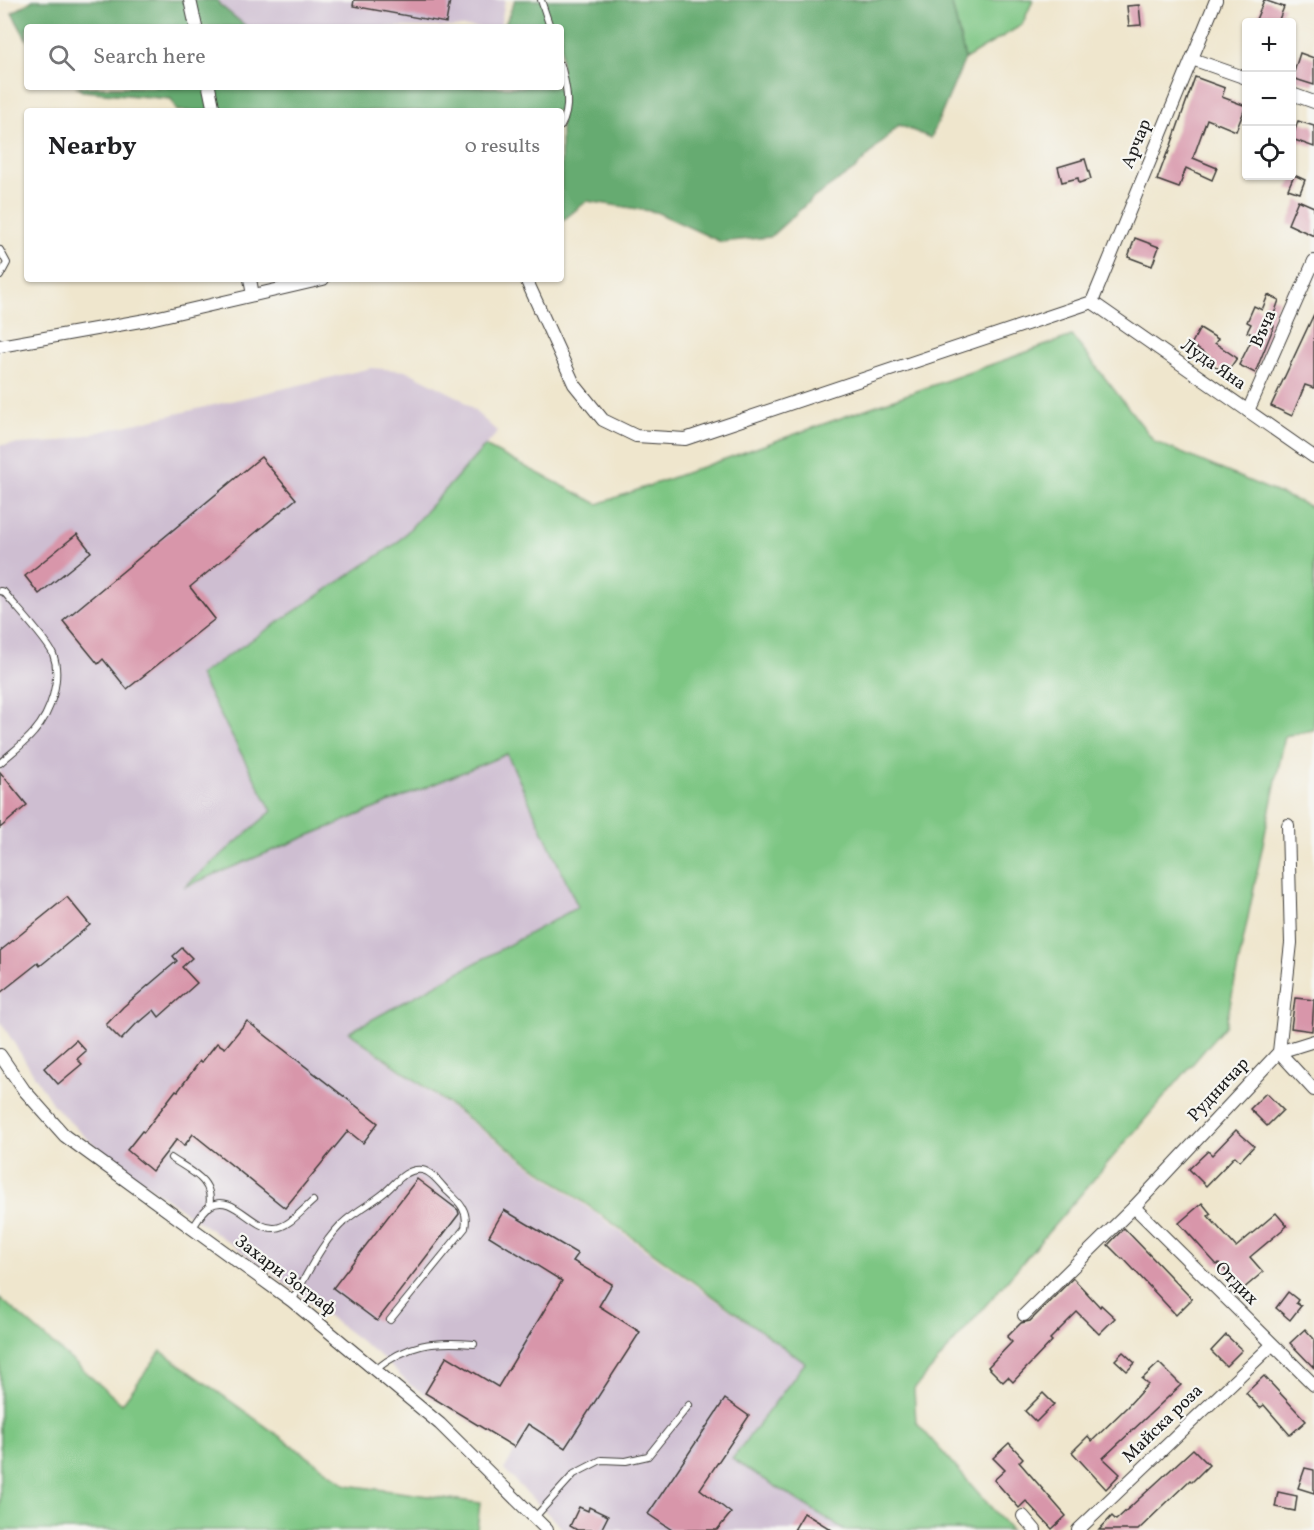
<!DOCTYPE html>
<html lang="en">
<head>
<meta charset="utf-8">
<style>
  :root { --surface:#fff; --page:#f2f2f2; --text:#202124; --muted:#757577; --line:#e0e0e0 }
  body { margin:0; font-family:Vollkorn,serif; background:var(--page); color:var(--text) }
  .controls { position:absolute; right:18px; top:18px; display:grid; overflow:hidden; border-radius:6px; box-shadow:0 2px 4px #0004 }
  .controls button { width:54px; height:54px; display:grid; place-items:center; padding:0; border:0; border-bottom:2px solid var(--line); background:var(--surface); color:var(--text); font:30px sans-serif }
  .list { margin:0; padding:0; list-style:none }
  h2 { display:flex; justify-content:space-between; align-items:center; height:78px; margin:0; padding:0 24px; font-size:26px }
  h2 small { font-size:20px; font-weight:400; color:var(--muted) }
  .icon { flex:none; width:33px; height:33px; fill:none; stroke:currentColor; stroke-width:2; stroke-linecap:round; stroke-linejoin:round }
  .map { position:relative; flex:none; width:1314px; height:1530px; overflow:hidden }
  .search { position:absolute; background:var(--surface); box-shadow:0 2px 4px #0004; left:24px; top:24px; width:540px; height:66px; display:flex; align-items:center; gap:15px; box-sizing:border-box; padding:0 21px; border-radius:6px; color:var(--muted); font-size:22px }
  .panel { position:absolute; background:var(--surface); box-shadow:0 2px 4px #0004; left:24px; top:108px; width:540px; height:174px; border-radius:6px }
  .map>svg:first-child { display:block }
  .industrial { fill:#cebed1 }
  .green { fill:#7dc683; stroke:#4c7150; stroke-width:1.5 }
  .forest { fill:#66ab71; stroke:#416446; stroke-width:1.5 }
  .building { fill:#d896aa }
  .lines { fill:none; stroke-linecap:round; stroke-linejoin:round }
  .lane-casing { stroke:#3c3a37; stroke-width:8 }
  .street-casing { stroke:#3c3a37; stroke-width:14 }
  .lane { stroke:#fff; stroke-width:6 }
  .street { stroke:#fff; stroke-width:12 }
  .labels { text-anchor:middle; dominant-baseline:central; stroke-width:4.5; stroke-linejoin:round; paint-order:stroke }
  .street-label { font-size:18px; fill:#1c1c1c; stroke:#f6f6f2 }
</style>
</head>
<body>
<div class="map">
<svg width="1314" height="1530" viewBox="0 0 1314 1530">
  <rect width="100%" height="100%" fill="#f6f6f2"/>
  <filter id="ink" filterUnits="userSpaceOnUse"><feTurbulence type="fractalNoise" baseFrequency=".0167" numOctaves="2"/><feDisplacementMap in="SourceGraphic" scale="12" xChannelSelector="R" yChannelSelector="G"/><feConvolveMatrix kernelMatrix="1 2 1 2 8 2 1 2 1" color-interpolation-filters="sRGB"/></filter>
  <filter id="wash" filterUnits="userSpaceOnUse"><feTurbulence type="fractalNoise" baseFrequency=".008" numOctaves="4" result="noise"/><feDisplacementMap in="SourceGraphic" scale="24" xChannelSelector="R" yChannelSelector="G"/><feGaussianBlur stdDeviation="1.35" result="paint"/><feColorMatrix in="noise" values="0 0 0 0 0 0 0 0 0 0 0 0 0 0 0 0 0 1.4 0 .05"/><feComposite in="paint" operator="in"/></filter>
  <g filter="url(#wash)">
    <rect width="100%" height="100%" fill="#efe6cd"/>
    <g class="industrial">
      <path d="M218,0H505L500,27H247L219,4Z"/>
      <path d="M371,368L407,371L460,398L498,432L397,543L199,675L273,811L186,886L208,878V874L507,753L578,907L349,1033L663,1263L805,1363L732,1459L845,1530H564L504,1470L516,1449L410,1385L380,1356L269,1271L108,1157L83,1135L53,1105L0,1021V445L57,442Z"/>
    </g>
    <g class="green">
      <path d="M951,0H1033L1022,25L965,59Z"/>
      <path d="M1072,336L1155,442L1314,508V730L1285,736L1226,1025L914,1389L916,1422L1011,1530H845L732,1459L805,1363L349,1032L578,907L507,754L184,887L272,811L199,675L397,543L485,446L598,504Z"/>
      <path d="M0,1298L122,1404L161,1351L347,1485L480,1503L477,1530H0Z"/>
    </g>
    <g class="forest">
      <path d="M33,0H218L219,4L247,27H27V40L12,13Z"/>
      <path d="M515,0H951L965,59L931,138L899,125L855,169L812,199L770,237L721,242L656,212L587,201L561,222V111H177L171,99L82,91L77,87H561V27H504Z"/>
    </g>
    <g id="blocks">
      <g class="building">
        <path d="M354,0H450L446,23L353,6Z"/>
        <path d="M1264,0L1284,7L1278,22H1255Z"/>
        <path d="M1139,5L1141,25L1129,26L1127,6Z"/>
        <path d="M1300,53L1314,58V85L1292,78Z"/>
        <path d="M1195,77L1225,88L1222,97L1246,106L1236,131L1207,119L1193,158L1217,168L1212,180L1186,168L1179,188L1157,180L1167,153L1168,154Z"/>
        <path d="M1298,121L1314,126V147L1292,139Z"/>
        <path d="M1085,159L1091,179L1079,183L1078,178L1062,182L1058,167Z"/>
        <path d="M1294,175L1305,180L1300,193L1288,189Z"/>
        <path d="M1298,200L1314,207V236L1288,224Z"/>
        <path d="M1135,238L1159,247L1152,266L1128,257Z"/>
        <path d="M1268,295L1279,300L1273,317L1274,318L1271,325L1274,326L1255,373L1239,365L1254,335L1247,332L1251,324L1247,322L1254,306L1262,310Z"/>
        <path d="M1314,314V388L1305,385L1292,416L1271,406Z"/>
        <path d="M1200,328L1218,339L1215,343L1237,358L1226,374L1209,362L1212,358L1191,345Z"/>
        <path d="M261,457L296,499L190,587L215,619L127,689L103,659L98,664L63,621Z"/>
        <path d="M77,534L91,552L39,594L25,576Z"/>
        <path d="M0,772L27,805L0,828Z"/>
        <path d="M67,897L90,925L40,966L38,963L0,993V951Z"/>
        <path d="M182,948L192,958L182,967L197,983L159,1017L154,1010L140,1022L139,1021L121,1040L106,1025L123,1007L177,961L173,956Z"/>
        <path d="M1295,998L1314,1000L1312,1031L1291,1028Z"/>
        <path d="M247,1021L378,1123L363,1143L348,1131L285,1208L193,1134L184,1146L177,1139L152,1171L127,1150L142,1131L144,1132L176,1090L178,1091L200,1061L202,1062L217,1043L225,1048Z"/>
        <path d="M76,1040L86,1051L77,1059L82,1064L58,1084L44,1068Z"/>
        <path d="M1266,1093L1283,1110L1267,1126L1250,1109Z"/>
        <path d="M1236,1130L1254,1146L1240,1161L1235,1156L1206,1186L1189,1169L1208,1151L1212,1155Z"/>
        <path d="M417,1179L458,1210L459,1214L377,1321L333,1288Z"/>
        <path d="M1202,1203L1211,1214L1208,1216L1236,1247L1276,1213L1287,1226L1250,1257L1263,1272L1242,1290L1219,1263L1217,1265L1179,1223Z"/>
        <path d="M504,1210L578,1254L573,1261L612,1284L599,1306L640,1332L565,1448L528,1424L514,1447L425,1393L447,1356L498,1387L562,1281L489,1236Z"/>
        <path d="M1124,1228L1192,1299L1176,1315L1123,1258L1122,1259L1108,1245Z"/>
        <path d="M1073,1278L1100,1307L1101,1305L1115,1318L1099,1334L1077,1312L1050,1339L1052,1341L1013,1382L1008,1377L1003,1382L988,1367L1012,1342L1007,1337L1021,1323L1030,1321Z"/>
        <path d="M1288,1292L1298,1300L1296,1303L1301,1306L1290,1320L1276,1308Z"/>
        <path d="M1305,1329L1314,1339V1368L1290,1343Z"/>
        <path d="M1226,1335L1242,1350L1226,1366L1211,1351Z"/>
        <path d="M1123,1352L1135,1363L1127,1371L1115,1360Z"/>
        <path d="M1159,1363L1181,1385L1103,1458L1120,1474L1106,1489L1072,1452L1088,1436L1092,1441L1127,1407L1148,1384L1142,1379Z"/>
        <path d="M1264,1376L1306,1421L1290,1435L1264,1405L1260,1408L1246,1393Z"/>
        <path d="M1043,1393L1054,1404L1036,1422L1025,1411Z"/>
        <path d="M725,1399L749,1416L700,1489L731,1513L717,1530H672L648,1514Z"/>
        <path d="M1009,1443L1023,1458L1019,1462L1066,1516L1052,1529L1026,1501L1019,1508L994,1480L1005,1470L993,1458Z"/>
        <path d="M1193,1449L1209,1465L1192,1482L1190,1480L1138,1530H1099L1112,1516L1116,1520Z"/>
        <path d="M1305,1468L1314,1470V1493L1298,1488Z"/>
        <path d="M1278,1492L1297,1496L1295,1511L1275,1507Z"/>
        <path d="M579,1507L588,1511L589,1507L608,1516L601,1530H577L570,1526Z"/>
        <path d="M804,1513L832,1530H794Z"/>
      </g>
    </g>
  </g>
  <g filter="url(#ink)">
    <use href="#blocks" fill-opacity="0" stroke="#3c3a37" stroke-width="1.5"/>
    <g class="lines">
      <defs>
        <g id="lane">
          <path d="M541,0L550,27"/>
          <path d="M561,65C566,85 572,107 561,126"/>
          <path d="M0,250L7,263L0,276"/>
          <path d="M0,591L4,592C15,606 48,641 53,654C62,678 51,713 34,732C25,743 11,753 0,763"/>
          <path d="M171,1158C190,1171 215,1180 209,1207"/>
          <path d="M192,1229C197,1222 203,1210 210,1206C233,1192 252,1230 275,1228C289,1227 303,1209 313,1201"/>
          <path d="M292,1301C307,1275 323,1239 346,1220C358,1210 372,1203 384,1193C395,1184 405,1168 422,1170C431,1171 440,1183 446,1190C459,1202 469,1210 465,1228L390,1320"/>
          <path d="M375,1370C409,1343 432,1341 474,1344"/>
          <path d="M535,1517L574,1474L601,1460L626,1461L648,1456L689,1405"/>
        </g>
        <g id="street">
          <path d="M190,0L196,27"/>
          <path d="M1192,59L1246,78"/>
          <path d="M209,87L214,111"/>
          <path d="M1292,94L1314,102"/>
          <path d="M250,279L253,295"/>
          <path d="M526,279L574,384L603,420L636,436L685,439L1092,302"/>
          <path d="M1092,302L1216,0"/>
          <path d="M1092,302L1314,457"/>
          <path d="M0,346L146,320L323,279"/>
          <path d="M1248,411L1314,261"/>
          <path d="M1314,1041L1279,1052L1314,1090"/>
          <path d="M0,1055L24,1090L65,1136L292,1301L440,1424L547,1530"/>
          <path d="M1134,1207L1314,1385"/>
          <path d="M1024,1315L1134,1207L1279,1052L1291,943L1288,825"/>
          <path d="M1023,1516L1035,1530"/>
          <path d="M1078,1530L1272,1345"/>
        </g>
      </defs>
      <use href="#lane" class="lane-casing"/>
      <use href="#street" class="street-casing"/>
      <use href="#lane" class="lane"/>
      <use href="#street" class="street"/>
    </g>
  </g>
  <g class="labels">
    <g class="street-label">
      <text transform="translate(1137 144) rotate(-68)">Арчар</text>
      <text transform="translate(1264 329) rotate(-66)">Въча</text>
      <text transform="translate(1213 365) rotate(35)">Луда Яна</text>
      <text transform="translate(1219 1090) rotate(-47)">Рудничар</text>
      <text transform="translate(285 1276) rotate(37)">Захари Зограф</text>
      <text transform="translate(1236 1284) rotate(45)">Отдих</text>
      <text transform="translate(1163 1424) rotate(-44)">Майска роза</text>
    </g>
  </g>
</svg>
<div class="controls">
<button>+</button>
<button>−</button>
<button><svg class="icon" aria-label="locate" viewBox="0 0 24 24"><circle cx="12" cy="12" r="6"/><path d="M12 2v4M12 18v4M2 12h4M18 12h4"/></svg></button>
</div>
<div class="search"><svg class="icon" aria-label="search" viewBox="0 0 24 24"><circle cx="10" cy="10" r="6"/><path d="M15 15l6 6"/></svg>Search here</div>
<section class="panel">
<h2>Nearby<small>0 results</small></h2>
<ul class="list">
</ul>
</section>
</div>
</body>
</html>
